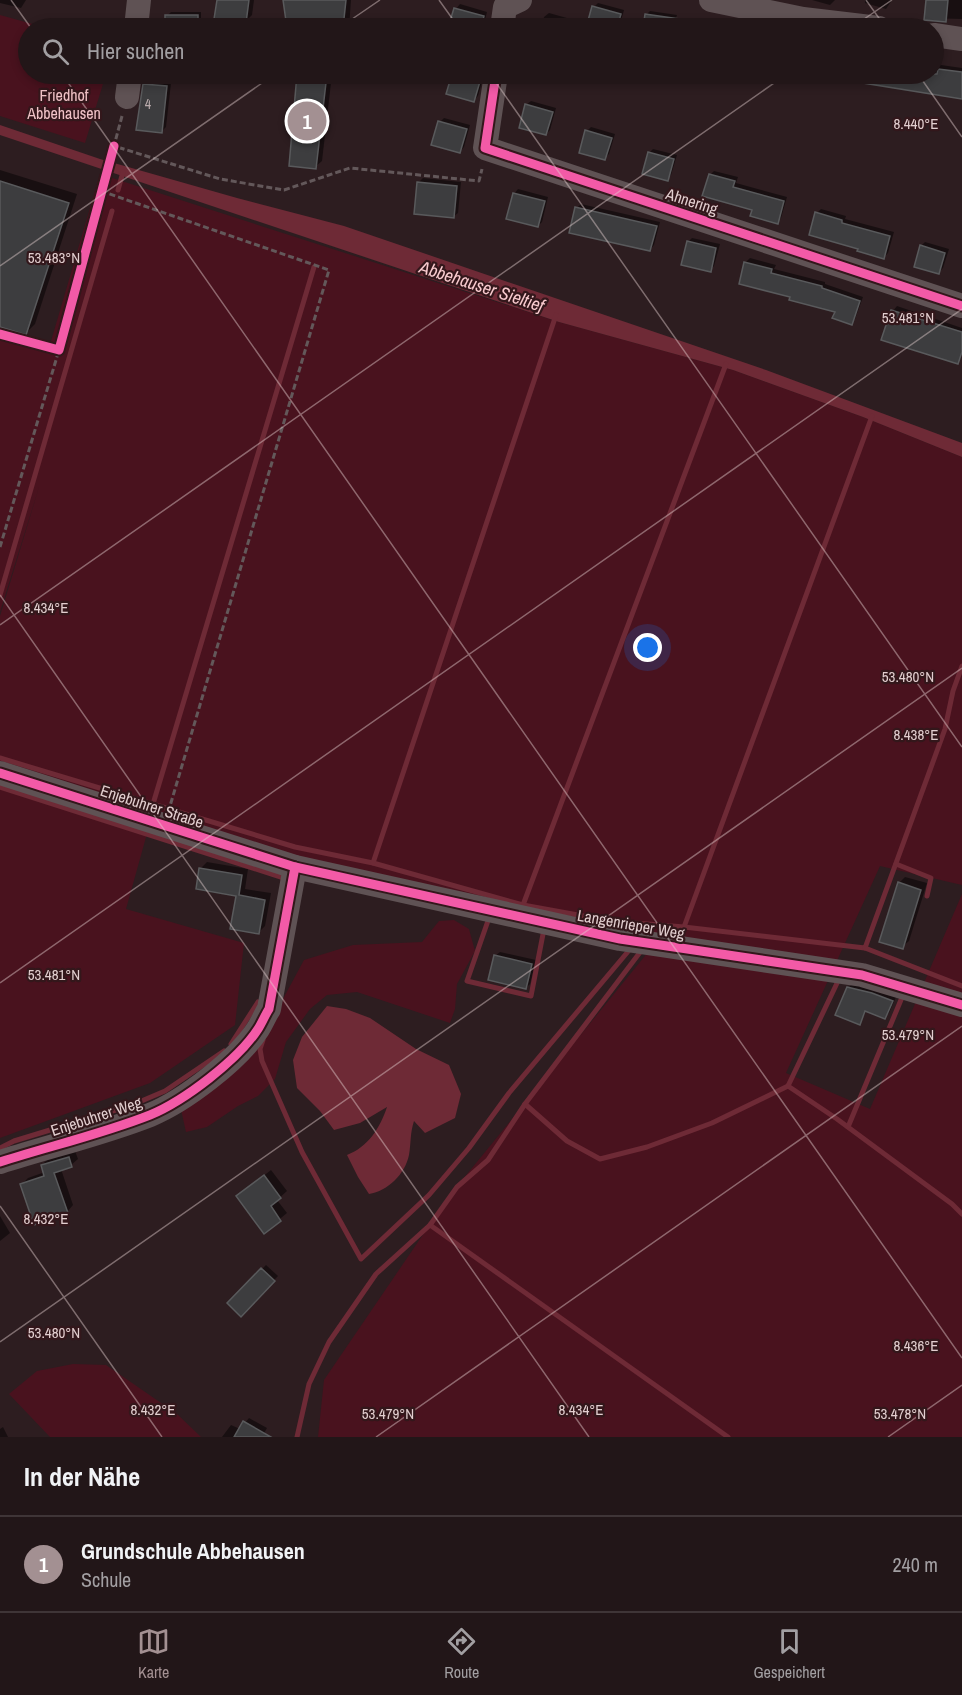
<!DOCTYPE html>
<html lang="de">
<head>
<meta charset="utf-8">
<style>
  :root { --surface:#221618; --page:#2e2325; --text:#f1f3f6; --muted:#a29fa2; --line:#3f3537; --accent:#a39092 }
  body { margin:0; font-family:"Archivo Narrow",sans-serif; background:var(--page); color:var(--text) }
  .you { position:absolute; left:648px; top:648px; width:21px; height:21px; margin:-15px; border:4px solid #fff; border-radius:50%; background:#1a73e8; box-shadow:0 0 0 9px #1a73e833 }
  .badge { display:grid; place-items:center; width:39px; height:39px; border-radius:50%; background:var(--accent); color:#fff; font-size:20px; font-weight:700 }
  .pin { position:absolute; translate:-50% -50%; border:3px solid #fff; box-shadow:0 2px 6px #0006 }
  .list { margin:0; padding:0; list-style:none }
  h2 { display:flex; justify-content:space-between; align-items:center; height:78px; margin:0; padding:0 24px; font-size:26px }
  h2 small { font-size:20px; font-weight:400; color:var(--muted) }
  .list li { display:grid; grid-template-columns:39px 1fr auto; gap:18px; align-items:center; box-sizing:border-box; height:96px; padding:0 24px; border-top:2px solid var(--line) }
  .list b { display:block; font-size:22px; white-space:nowrap }
  .list p { margin:0; font-size:20px; white-space:nowrap; color:var(--muted) }
  .list em { font-size:20px; font-style:normal; color:var(--muted) }
  .icon { flex:none; width:33px; height:33px; fill:none; stroke:currentColor; stroke-width:2; stroke-linecap:round; stroke-linejoin:round }
  .map { position:relative; flex:none; width:962px; height:1437px; overflow:hidden }
  .search { position:absolute; background:var(--surface); box-shadow:0 3px 9px #0003; left:18px; right:18px; top:18px; height:66px; display:flex; align-items:center; gap:15px; box-sizing:border-box; padding:0 21px; border-radius:33px; color:var(--muted); font-size:22px }
  .sheet { height:174px; background:var(--surface) }
  nav { display:flex; justify-content:space-around; align-items:center; box-sizing:border-box; height:84px; border-top:2px solid var(--line); background:var(--surface); font-size:16px; color:var(--muted) }
  nav a { display:grid; justify-items:center; gap:3px }
  nav .on { color:var(--accent) }
  .map>svg:first-child { display:block }
  .green { fill:#49121e }
  .water { fill:#6e2a36 }
  .shadow { fill:#0007 }
  .lines { fill:none; stroke-linecap:round; stroke-linejoin:round }
  .stream { stroke:#6e2a36; stroke-width:5 }
  .building { fill:#3d3d3f; stroke:#595a5c; stroke-width:1.5 }
  .path { stroke:#63585a; stroke-width:3; stroke-dasharray:6 3; stroke-linecap:butt }
  .minor { stroke:#5f5254; stroke-width:24 }
  .cycleway-casing { stroke:#33171b; stroke-width:13 }
  .cycleway { stroke:#f35aa7; stroke-width:9 }
  .ticks { fill:none; stroke:#e2cecf; stroke-width:1.5; stroke-opacity:0.45 }
  .labels { text-anchor:middle; dominant-baseline:central; stroke-width:4.5; stroke-linejoin:round; paint-order:stroke }
  .number-label { font-size:14px; fill:#b9aaab }
  .park-label { font-size:16px; fill:#f1c3c7; stroke:#33171b }
  .street-label { font-size:16px; fill:#e2cecf; stroke:#33171b }
  .water-label { font-size:18px; font-style:italic; fill:#f9cbcf; stroke:#33171b }
  .ticks-label { font-size:15px; text-anchor:middle; fill:#e2cecf; stroke:#33171b; stroke-width:4.5; stroke-linejoin:round; paint-order:stroke }
</style>
</head>
<body>
<div class="map">
<svg width="962" height="1437" viewBox="0 0 962 1437">
  <rect width="100%" height="100%" fill="#2d1d20"/>
  <g class="green">
    <path d="M0,15L47,28H28V74H106L85,143L0,116Z"/>
    <path d="M100,174L559,322L733,370L863,417L962,457V885L880,866L786,1073L870,1109L962,894V1437H318L324,1380L450,1195L649,951L377,880L0,767V616L40,484L0,612V336L49,348Z"/>
    <path d="M0,780L148,830L126,909L244,943L235,1025L150,1083L0,1138Z"/>
    <path d="M454,920L469,929L475,951L457,984L455,1009L450,1023L357,992L327,995L310,1009L286,1042L275,1079L258,1096L238,1106L207,1127L186,1132L180,1105L263,1036L304,960L353,945L422,942L439,921Z"/>
    <path d="M73,1364L106,1365L177,1414L201,1437H50L9,1394L37,1371Z"/>
  </g>
  <g class="water">
    <path d="M0,125L100,159L237,198L344,226L766,370L962,443V457L863,417L733,370L559,322L0,135Z"/>
    <path d="M327,1006L346,1009L370,1018L416,1049L449,1065L461,1094L455,1118L425,1133L414,1121C410,1133 411,1143 409,1155C405,1174 388,1191 369,1194L358,1177L347,1155C368,1147 380,1128 387,1107L360,1123L334,1130L320,1111L297,1088L293,1060L302,1037Z"/>
  </g>
  <g class="shadow">
    <path d="M0,0H26L21,8L0,3Z"/>
    <path d="M218,0H254L252,15L246,21Z"/>
    <path d="M284,0H351L349,28H289Z"/>
    <path d="M812,0H835L830,5Z"/>
    <path d="M865,0H892L886,9L865,3Z"/>
    <path d="M927,0H962V19L926,18Z"/>
    <path d="M598,3L624,10L619,28H588L594,7Z"/>
    <path d="M460,4L487,12L483,28H450L456,9Z"/>
    <path d="M650,11L677,15L675,22L715,28H644L646,15Z"/>
    <path d="M171,12H201V28H167V16Z"/>
    <path d="M549,13L574,20L572,28H541L544,17Z"/>
    <path d="M934,64L962,68V98L838,77L839,74H934Z"/>
    <path d="M299,74H332L322,161L315,167L291,165Z"/>
    <path d="M453,74H484L478,96L474,100L448,93Z"/>
    <path d="M149,80L171,83L166,127L162,131L145,84Z"/>
    <path d="M531,101L556,108L550,130L546,134L526,105Z"/>
    <path d="M444,118L470,125L464,147L460,152L440,122Z"/>
    <path d="M591,127L615,134L609,154L605,158L587,131Z"/>
    <path d="M653,149L677,155L671,175L667,179L649,153Z"/>
    <path d="M0,170L77,194L35,324L26,333L0,325Z"/>
    <path d="M714,171L738,177L736,183L787,197L781,218L777,222L754,209L710,175Z"/>
    <path d="M423,178L461,182L458,213L453,217L418,183Z"/>
    <path d="M518,189L548,197L542,222L538,226L514,194Z"/>
    <path d="M581,204L660,222L654,245L650,250L577,208Z"/>
    <path d="M821,209L846,216L845,219L894,232L888,253L884,257L817,213Z"/>
    <path d="M692,238L720,244L714,266L710,270L688,242Z"/>
    <path d="M925,242L949,249L943,268L939,272L921,246Z"/>
    <path d="M750,258L776,265L774,269L825,282V284L863,297L855,319L851,323L837,311L792,296L740,283L746,262Z"/>
    <path d="M897,306L962,328L961,358L957,362L893,311Z"/>
    <path d="M207,862L248,869L245,889L271,893L265,926L259,932L238,895L197,888L201,868Z"/>
    <path d="M905,877L927,883L909,941L902,947L899,883Z"/>
    <path d="M500,952L536,960L530,984L526,988L495,956Z"/>
    <path d="M852,984L896,997L889,1013L885,1017L867,1010L859,1023L848,988Z"/>
    <path d="M75,1151L78,1159L71,1165L61,1169L73,1205L67,1212L22,1184L28,1178L45,1172L42,1165L49,1158Z"/>
    <path d="M271,1170L287,1191L277,1200L287,1213L264,1232L238,1196Z"/>
    <path d="M0,1216L10,1233L0,1241Z"/>
    <path d="M266,1265L278,1276L241,1315L229,1303Z"/>
    <path d="M249,1418L267,1428L262,1437H222L231,1425L240,1429Z"/>
    <path d="M3,1427L8,1437H0V1429Z"/>
  </g>
  <g class="lines">
    <g class="stream">
      <path d="M118,190L123,172"/>
      <path d="M0,595L112,211"/>
      <path d="M0,758L166,808"/>
      <path d="M0,787L284,878L283,881"/>
      <path d="M153,804L314,267"/>
      <path d="M179,812L295,847L373,863L523,905L611,921L684,927L865,948L945,729L953,691L962,666"/>
      <path d="M373,863L556,315"/>
      <path d="M896,864L931,878L927,896"/>
      <path d="M523,905L726,364"/>
      <path d="M490,915L467,981L531,996L544,929"/>
      <path d="M684,927L872,416"/>
      <path d="M865,948L962,986"/>
      <path d="M263,1040L260,1049L262,1061L302,1152L361,1259L429,1195L469,1148L509,1093L631,948"/>
      <path d="M231,1044L258,1002"/>
      <path d="M788,1086L837,1119L952,1204L962,1214"/>
      <path d="M525,1104L567,1141L600,1159L647,1147L712,1123L788,1086L839,979"/>
      <path d="M848,1127L903,995H905"/>
      <path d="M0,1148L14,1141L132,1105L165,1091L224,1051"/>
      <path d="M430,1225L728,1437"/>
      <path d="M297,1437L309,1384L329,1342L376,1274L430,1225L457,1187L488,1160L525,1104L641,951"/>
    </g>
  </g>
  <g class="building">
    <path d="M217,0H249L246,23L214,19Z"/>
    <path d="M283,0H346L343,28H287Z"/>
    <path d="M926,0H948L946,22L924,20Z"/>
    <path d="M592,6L621,14L617,28H586Z"/>
    <path d="M454,8L484,16L481,28H448Z"/>
    <path d="M645,14L686,20L685,28H643Z"/>
    <rect x="165" y="15" width="33" height="13"/>
    <path d="M938,69L962,72V99L857,82V74H937Z"/>
    <path d="M297,74H327L316,169L289,166Z"/>
    <path d="M452,74H466L481,78L474,102L446,94Z"/>
    <path d="M143,84L167,86L162,133L136,130Z"/>
    <path d="M525,104L553,112L546,135L519,128Z"/>
    <path d="M438,121L467,129L460,153L431,145Z"/>
    <path d="M585,130L612,138L605,160L579,153Z"/>
    <path d="M648,152L674,159L668,181L642,174Z"/>
    <path d="M709,174L735,181L733,187L784,201L778,224L750,216L752,210L702,196Z"/>
    <path d="M0,181L69,203L26,335L0,327Z"/>
    <path d="M417,182L457,186L454,218L414,214Z"/>
    <path d="M513,193L545,201L538,227L506,219Z"/>
    <path d="M575,207L657,226L650,251L569,233Z"/>
    <path d="M815,212L842,220V223L890,236L884,259L857,251L858,249L809,235Z"/>
    <path d="M687,241L716,248L711,272L681,265Z"/>
    <path d="M920,245L945,253L939,274L914,267Z"/>
    <path d="M744,262L772,269L771,273L822,286V288L860,301L852,325L832,318L835,312L789,300L790,297L739,284Z"/>
    <path d="M891,310L962,332V352L958,364L881,340Z"/>
    <path d="M199,868L242,875L239,895L265,900L259,934L230,929L236,896L196,889Z"/>
    <path d="M898,882L921,890L903,949L879,942Z"/>
    <path d="M494,955L532,964L526,989L488,980Z"/>
    <path d="M847,987L872,993L893,1001L885,1019L865,1011L860,1025L835,1015Z"/>
    <path d="M69,1157L72,1167L54,1173L68,1213L34,1225L20,1184L44,1176L41,1165Z"/>
    <path d="M264,1175L281,1198L271,1206L281,1221L264,1234L236,1196Z"/>
    <path d="M261,1268L275,1281L241,1317L227,1303Z"/>
    <path d="M243,1421L271,1437H234Z"/>
  </g>
  <g class="lines">
    <g class="path">
      <path d="M122,116L114,146L220,179L284,190L350,168L479,181L482,169"/>
      <path d="M101,191L329,270L170,806"/>
      <path d="M0,547L59,350"/>
    </g>
    <g class="minor">
      <path d="M711,0L803,19L879,28"/>
      <path d="M136,28L139,0"/>
      <path d="M502,28L505,7L520,0"/>
      <path d="M934,35L962,39"/>
      <path d="M496,74L485,148L962,306"/>
      <path d="M127,97L130,74"/>
      <path d="M0,773L295,867L620,939L862,975L962,1005"/>
      <path d="M0,1162C50,1146 102,1134 150,1115C184,1101 238,1060 258,1029C262,1023 265,1015 269,1009L295,867"/>
    </g>
    <defs>
      <g id="cycleway">
        <path d="M496,74L485,148L962,306"/>
        <path d="M0,334L59,350L114,146"/>
        <path d="M0,773L295,867L620,939L862,975L962,1005"/>
        <path d="M0,1162C50,1146 102,1134 150,1115C184,1101 238,1060 258,1029C262,1023 265,1015 269,1009L295,867"/>
      </g>
    </defs>
    <use href="#cycleway" class="cycleway-casing"/>
    <use href="#cycleway" class="cycleway"/>
  </g>
  <path class="ticks" d="M11,0L31,28M439,0L459,28M866,0L886,28M339,28L380,0M851,28L892,0M62,74L962,1358M490,74L962,747M918,74L962,137M0,266L275,74M0,595L589,1437M0,625L787,74M0,983L962,309M0,1206L162,1437M0,1342L962,668M376,1437L962,1026M888,1437L962,1385"/>
  <g class="labels">
    <g class="number-label">
      <text x="148" y="104">4</text>
    </g>
    <g class="park-label">
      <text x="64" y="95">Friedhof<tspan x="64" dy="18">Abbehausen</tspan></text>
    </g>
    <g class="street-label">
      <text transform="translate(692 201) rotate(18)">Ahnering</text>
      <text transform="translate(152 806) rotate(18)">Enjebuhrer Straße</text>
      <text transform="translate(631 924) rotate(10)">Langenrieper Weg</text>
      <text transform="translate(96 1116) rotate(-18)">Enjebuhrer Weg</text>
    </g>
    <g class="water-label">
      <text transform="translate(482 286) rotate(18)">Abbehauser Sieltief</text>
    </g>
  </g>
  <g class="ticks-label">
    <text x="916" y="129">8.440°E</text>
    <text x="54" y="263">53.483°N</text>
    <text x="908" y="323">53.481°N</text>
    <text x="46" y="613">8.434°E</text>
    <text x="908" y="682">53.480°N</text>
    <text x="916" y="740">8.438°E</text>
    <text x="54" y="980">53.481°N</text>
    <text x="908" y="1040">53.479°N</text>
    <text x="46" y="1224">8.432°E</text>
    <text x="54" y="1338">53.480°N</text>
    <text x="916" y="1351">8.436°E</text>
    <text x="153" y="1415">8.432°E</text>
    <text x="581" y="1415">8.434°E</text>
    <text x="388" y="1419">53.479°N</text>
    <text x="900" y="1419">53.478°N</text>
  </g>
</svg>
<div class="you"></div>
<div class="pin badge" style="left:307px;top:121px">1</div>
<div class="search"><svg class="icon" aria-label="search" viewBox="0 0 24 24"><circle cx="10" cy="10" r="6"/><path d="M15 15l6 6"/></svg>Hier suchen</div>
</div>
<section class="sheet">
<h2>In der Nähe<small></small></h2>
<ul class="list">
<li><span class="badge">1</span><div><b>Grundschule Abbehausen</b><p>Schule</p></div><em>240 m</em></li>
</ul>
</section>
<nav>
<a class="on"><svg class="icon" aria-label="map" viewBox="0 0 24 24"><path d="M3 6l6-2 6 2 6-2v14l-6 2-6-2-6 2zM9 4v14M15 6v14"/></svg>Karte</a>
<a><svg class="icon" aria-label="directions" viewBox="0 0 24 24"><path d="M12 3l9 9-9 9-9-9zM9 14v-3h6M13 9l2 2-2 2"/></svg>Route</a>
<a><svg class="icon" aria-label="saved" viewBox="0 0 24 24"><path d="M7 4h10v16l-5-4-5 4z"/></svg>Gespeichert</a>
</nav>
</body>
</html>
